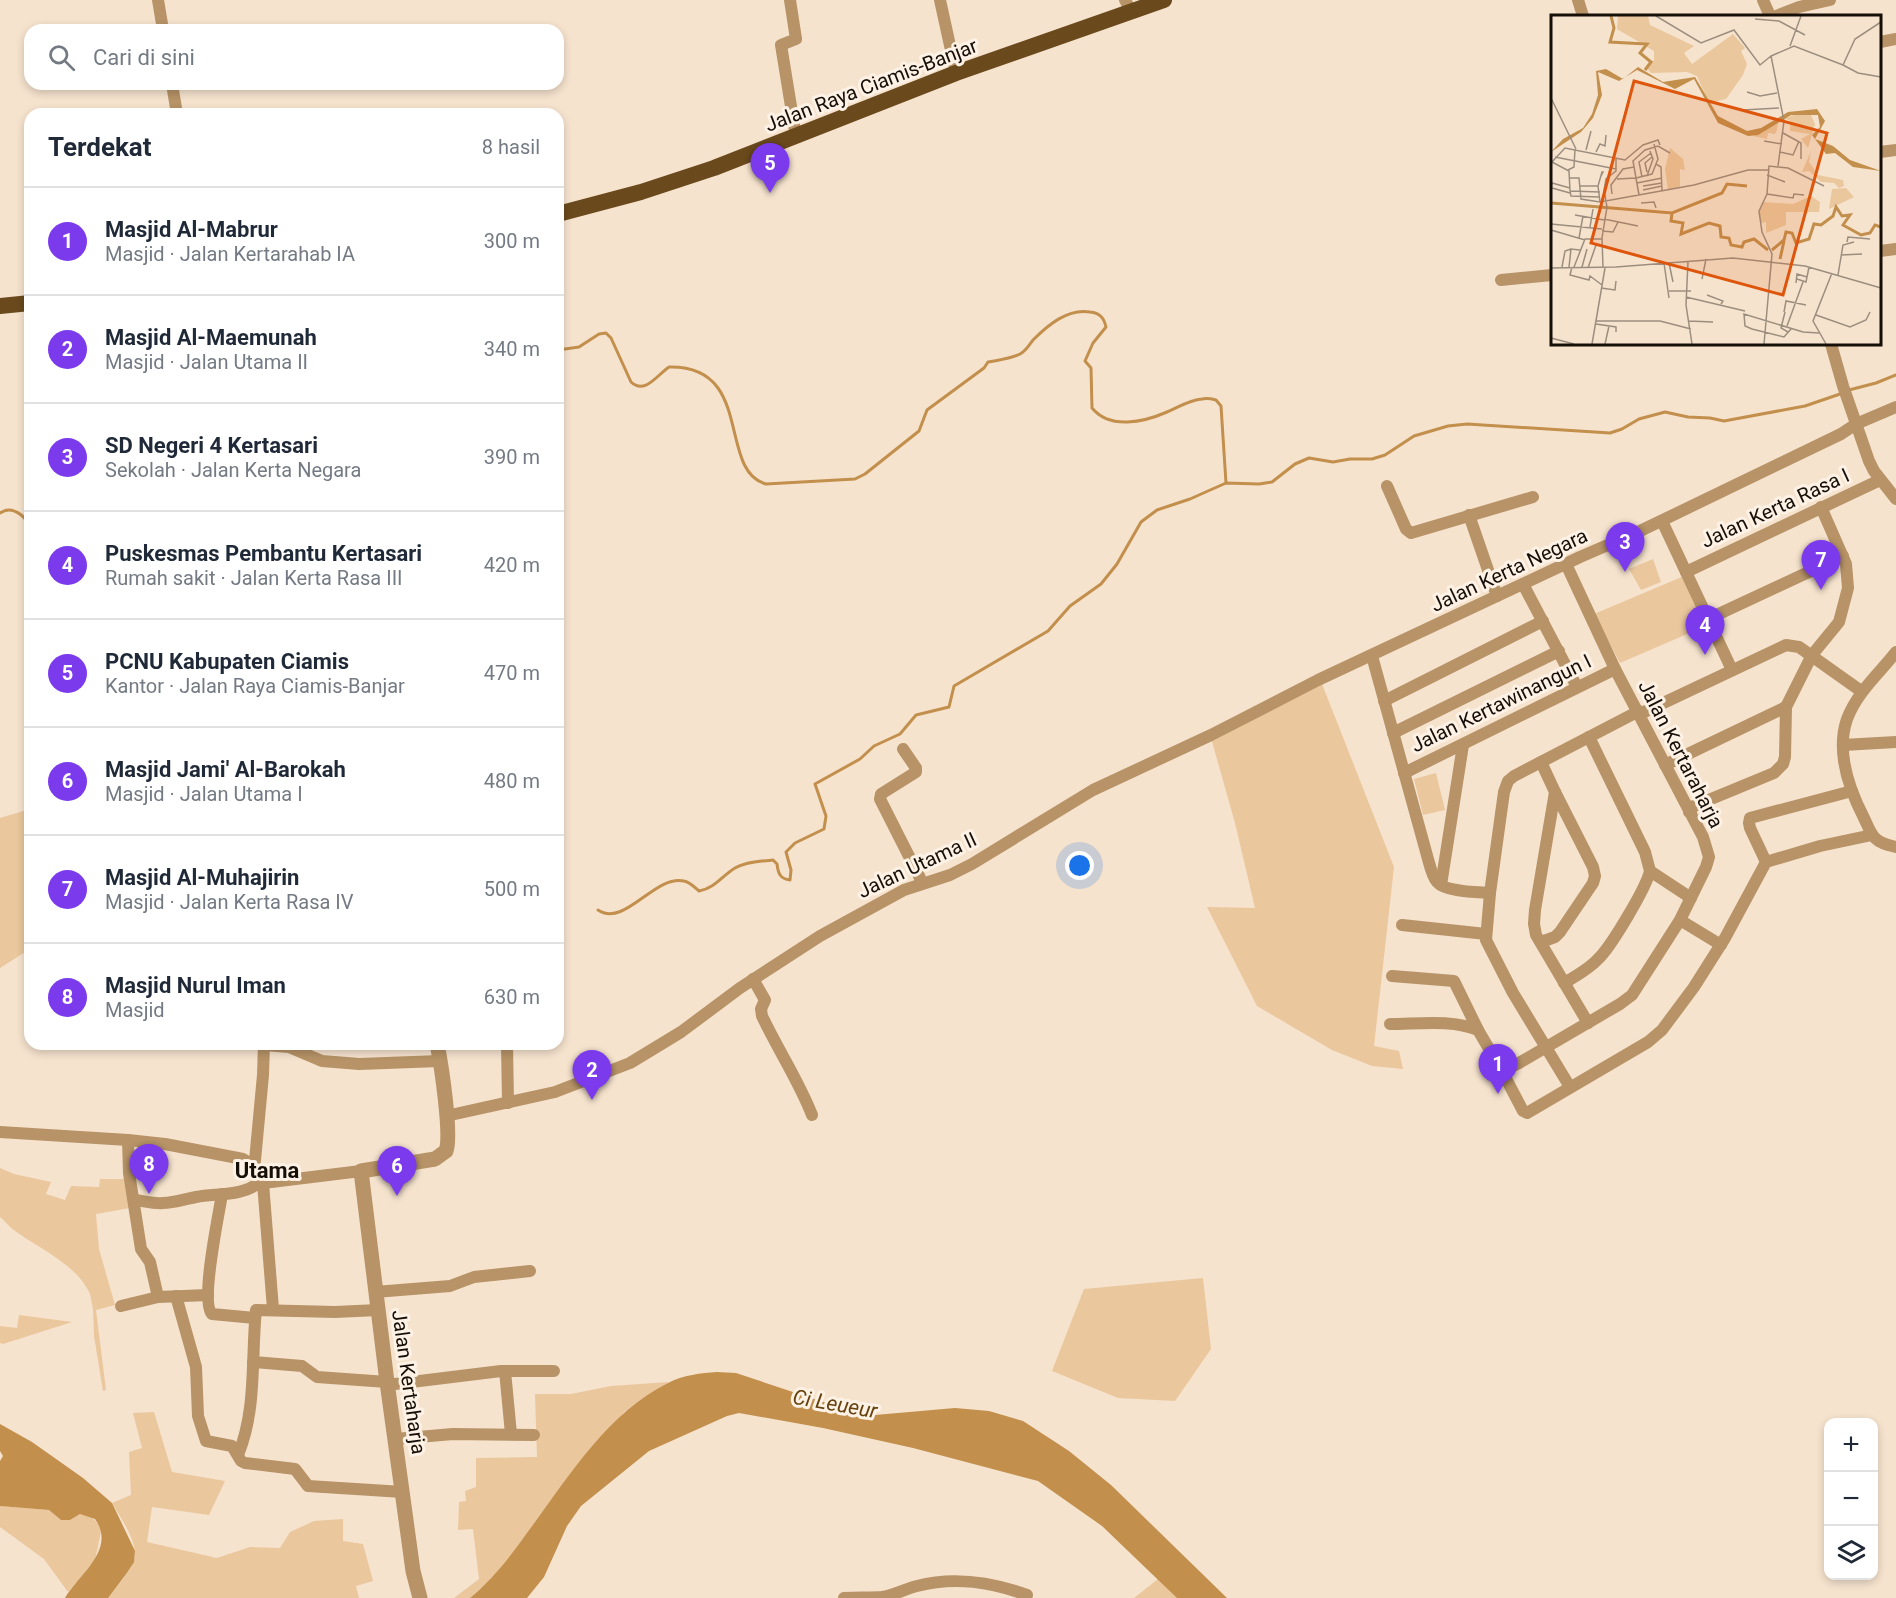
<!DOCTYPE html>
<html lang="id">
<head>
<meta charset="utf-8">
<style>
  :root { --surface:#fff; --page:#f6f6f7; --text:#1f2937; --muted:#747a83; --line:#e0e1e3; --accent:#7c3aed }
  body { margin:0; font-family:Roboto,sans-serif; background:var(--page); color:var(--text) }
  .controls { position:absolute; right:18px; bottom:18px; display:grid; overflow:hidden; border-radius:12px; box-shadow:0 3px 9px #0003 }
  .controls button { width:54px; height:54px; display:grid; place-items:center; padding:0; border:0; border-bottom:2px solid var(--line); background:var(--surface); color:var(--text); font:30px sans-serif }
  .you { position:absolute; left:1080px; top:866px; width:21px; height:21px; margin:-15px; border:4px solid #fff; border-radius:50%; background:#1a73e8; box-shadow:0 0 0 9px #1a73e833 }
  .badge { display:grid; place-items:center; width:39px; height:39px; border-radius:50%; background:var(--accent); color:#fff; font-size:20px; font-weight:700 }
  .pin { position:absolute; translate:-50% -50px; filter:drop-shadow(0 2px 3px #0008) }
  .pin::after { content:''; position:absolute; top:32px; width:21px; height:18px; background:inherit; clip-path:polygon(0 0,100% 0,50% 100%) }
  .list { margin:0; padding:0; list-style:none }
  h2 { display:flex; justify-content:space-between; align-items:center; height:78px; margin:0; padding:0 24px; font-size:26px }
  h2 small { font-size:20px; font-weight:400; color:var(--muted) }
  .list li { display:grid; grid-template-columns:39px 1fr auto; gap:18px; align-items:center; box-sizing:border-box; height:108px; padding:0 24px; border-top:2px solid var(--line) }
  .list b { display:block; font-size:22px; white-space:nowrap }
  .list p { margin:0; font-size:20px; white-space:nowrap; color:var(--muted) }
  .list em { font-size:20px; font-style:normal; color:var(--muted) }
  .icon { flex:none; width:33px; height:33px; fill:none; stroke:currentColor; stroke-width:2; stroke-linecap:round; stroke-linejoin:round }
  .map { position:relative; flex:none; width:1896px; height:1598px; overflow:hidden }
  .search { position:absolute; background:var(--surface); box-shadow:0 3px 9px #0003; left:24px; top:24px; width:540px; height:66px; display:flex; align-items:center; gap:15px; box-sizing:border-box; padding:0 21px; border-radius:18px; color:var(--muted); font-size:22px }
  .panel { position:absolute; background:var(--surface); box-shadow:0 3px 9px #0003; left:24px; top:108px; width:540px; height:942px; border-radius:18px }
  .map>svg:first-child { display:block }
  .green { fill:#eac79d }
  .water { fill:#c28f4c }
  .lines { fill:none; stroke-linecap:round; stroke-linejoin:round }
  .stream { stroke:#c28f4c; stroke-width:3 }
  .minor { stroke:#b79367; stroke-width:12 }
  .tertiary { stroke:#b79367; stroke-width:15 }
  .trunk { stroke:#6a491c; stroke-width:16 }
  .labels { text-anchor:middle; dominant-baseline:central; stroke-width:6; stroke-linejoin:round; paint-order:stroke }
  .street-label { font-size:20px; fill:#160f08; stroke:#fdf2e5 }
  .water-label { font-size:21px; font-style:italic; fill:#66430e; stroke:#fdf2e5 }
  .quarter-label { font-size:22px; font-weight:bold; fill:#160f08; stroke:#fdf2e5 }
  .inset-river { fill:none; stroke:#c28f4c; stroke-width:3 }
  .inset-road { fill:none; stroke:#9c8e7f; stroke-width:1.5 }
  .view { fill:#de550c; fill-opacity:0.15; stroke:#de550c; stroke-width:3 }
  .inset-edge { fill:none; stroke:#160f08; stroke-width:3 }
</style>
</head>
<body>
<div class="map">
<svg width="1896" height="1598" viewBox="0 0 1896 1598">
  <rect width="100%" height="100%" fill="#f6e3ce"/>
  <g class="green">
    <path d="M1653,559L1661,582L1641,590L1629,569Z"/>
    <path d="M1684,576L1708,625L1620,663L1594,614Z"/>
    <path d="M1322,684L1394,867L1374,1046L1399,1051L1403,1069L1372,1066L1332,1050L1257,1006L1207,907L1255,908L1235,823L1211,738Z"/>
    <path d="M1436,773L1445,810L1423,815L1414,779Z"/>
    <path d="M30,809V949L0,968V818Z"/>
    <path d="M0,1168L14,1174L51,1182L46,1194L65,1200L71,1186L99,1187L100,1179H127L130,1208L96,1214L99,1249L115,1305L96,1310L106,1390L103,1391L94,1336L93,1309L90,1294C77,1265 42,1250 18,1233C11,1229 6,1222 0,1217Z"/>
    <path d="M1203,1278L1211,1349L1175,1401L1118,1398L1052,1371L1084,1289Z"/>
    <path d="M19,1315L72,1322L3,1344L0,1343V1326L17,1328Z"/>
    <path d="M669,1382L624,1412L498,1573L470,1598H454L479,1579L473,1529L458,1530L459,1502L466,1501L465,1491L476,1487V1458L537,1457L535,1394H571L611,1386Z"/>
    <path d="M154,1412L172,1472L225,1481L209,1515L152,1507L147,1542L217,1558L250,1547L280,1548L290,1532L314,1521L343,1519V1541L363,1544L373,1581L356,1586L359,1598H108C116,1587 127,1576 133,1563C141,1545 121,1519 112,1503L131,1495L129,1452L142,1448L133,1413Z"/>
    <path d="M0,1506L49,1510L61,1520H70L80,1514C91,1515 98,1521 101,1531L95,1561L68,1592L44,1559L0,1527Z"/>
    <path d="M1158,1579L1177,1598H1134Z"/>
  </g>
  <g class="water">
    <path d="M717,1372L736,1373L820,1401L875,1415L955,1408L989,1411L1023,1421L1069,1451L1111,1485L1227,1598H1177L1102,1526L1038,1481L913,1448L823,1428L739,1413L727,1416L649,1451L581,1506L567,1526L544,1577L527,1598H470C493,1579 510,1557 527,1533C568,1478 606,1414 668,1383C683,1375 701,1373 717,1372Z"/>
    <path d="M0,1424L32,1442L83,1478L112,1503L135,1551L134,1562L127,1573L108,1598H65C78,1575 117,1550 95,1519L80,1514L70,1520H61L49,1510L0,1506V1461L3,1456L0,1451Z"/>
  </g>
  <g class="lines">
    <g class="stream">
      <path d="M558,350L579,347L599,334L606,333L611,338L631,382C645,395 657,375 669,367C755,365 717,471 766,484L855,479L865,474L919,431L927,410L984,368L988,362C998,360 1011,359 1020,354C1026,351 1029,345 1033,340C1048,325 1068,308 1090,312C1100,313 1104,318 1106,327L1093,343L1085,361L1091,368L1092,408C1110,430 1144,422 1167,412C1179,407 1189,400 1202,399C1207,398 1212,399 1216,400L1221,406L1226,483"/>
      <path d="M1849,390L1876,383L1896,375"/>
      <path d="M0,513C12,505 24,515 30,526"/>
      <path d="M598,910C625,928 655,874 684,881C690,882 694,887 699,891C715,888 722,876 735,868C746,862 761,861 773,860L777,864C778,873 780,879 790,880L791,870L786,852L795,843L824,829L826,816L815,784L860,759L874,746L900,734L916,715L949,707L954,686L1048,631L1070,606L1101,584L1117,564L1141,522L1157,510L1190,499L1226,483L1259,484L1272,482L1295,464L1309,458L1333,462L1350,459H1372L1385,455L1414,436L1448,426L1467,424L1610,433L1622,429L1639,419L1665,412L1688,417L1710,418L1724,421L1805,406L1843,393"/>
    </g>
    <g class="minor">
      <path d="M158,0L163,30"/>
      <path d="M790,0L796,39L781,45L796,137"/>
      <path d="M940,0L956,73"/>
      <path d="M1125,0L1131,11"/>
      <path d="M1578,0L1583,16"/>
      <path d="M1763,0L1770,16"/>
      <path d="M1776,16L1799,7L1830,0"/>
      <path d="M1880,42L1896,39"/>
      <path d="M172,84L177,114"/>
      <path d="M1880,152L1896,150"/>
      <path d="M1880,251L1896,249"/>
      <path d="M1501,280L1552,275"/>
      <path d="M1831,344L1843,386L1869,461L1874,471L1896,499"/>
      <path d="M1387,486L1406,529L1411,533L1533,497"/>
      <path d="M1469,515L1497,596"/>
      <path d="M1662,521L1732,670"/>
      <path d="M1686,572L1880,480"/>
      <path d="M1523,584L1577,687"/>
      <path d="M1708,619L1843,556"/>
      <path d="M1896,652C1878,675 1858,691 1847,719C1836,751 1849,789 1864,818C1867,824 1870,833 1875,838C1881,844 1888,845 1896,847"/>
      <path d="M1372,656L1428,859C1430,866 1432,876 1437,882C1445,892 1477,892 1490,893"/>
      <path d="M1384,701L1543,621"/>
      <path d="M1640,714L1786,645L1799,647L1861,691"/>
      <path d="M1393,733L1559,651"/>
      <path d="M1843,745L1896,742"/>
      <path d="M903,749L916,768V772L881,794L880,799L922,882"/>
      <path d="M1541,762L1555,792L1535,910L1534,924L1536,935L1588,1023"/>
      <path d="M1665,765L1786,707"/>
      <path d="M1404,773L1615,669"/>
      <path d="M1689,812L1694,806L1774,773L1783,764L1785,757L1786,707L1812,655L1839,622L1848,588L1846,564L1821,507"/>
      <path d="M1766,862L1750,828L1749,823L1750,818L1852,791"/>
      <path d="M1650,871L1691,898"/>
      <path d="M1441,885L1463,745"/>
      <path d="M1680,920L1721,945"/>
      <path d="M1402,925L1486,934"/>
      <path d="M1541,942L1555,937L1560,932L1593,883L1595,876L1593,867L1555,792"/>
      <path d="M1392,976L1454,981L1478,1030"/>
      <path d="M753,979L765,1000L761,1009L762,1016C778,1050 799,1081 812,1115"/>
      <path d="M1564,983C1576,976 1589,969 1598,959C1611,947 1646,888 1650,871L1645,852L1589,737"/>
      <path d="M1390,1024C1417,1024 1452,1019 1478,1030L1502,1071L1519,1063L1620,1004L1632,995L1680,920L1706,867L1709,857L1703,837L1615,669L1566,564"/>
      <path d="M507,1044L508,1103"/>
      <path d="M264,1045L289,1047L322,1061L359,1064L440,1061"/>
      <path d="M1502,1071L1523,1111L1527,1113L1648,1042L1662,1030L1694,987L1725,938L1766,862L1820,846L1872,835"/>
      <path d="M1570,1087L1513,993L1486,940L1490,893L1504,792L1508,781L1514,776L1639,711"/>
      <path d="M446,1116L555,1092L630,1063L681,1032L740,988L820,936L904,890L950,875L972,864L1093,790L1211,735L1318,680L1580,557L1640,531L1841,434L1856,424L1896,407"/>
      <path d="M0,1132L128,1140L165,1144L243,1159C255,1164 252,1177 263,1183L361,1171"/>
      <path d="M128,1140L129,1173L141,1249L150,1262L158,1297"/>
      <path d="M254,1171L263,1075L264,1044"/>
      <path d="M263,1183L273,1309"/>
      <path d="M222,1194C219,1214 200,1302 212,1314L255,1318"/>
      <path d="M135,1200C144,1201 154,1204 163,1203C174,1203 185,1199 196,1197C217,1193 242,1197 260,1182"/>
      <path d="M375,1292L450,1286L474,1277L530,1271"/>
      <path d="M176,1296L196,1367L198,1416L206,1441L232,1446L241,1461L245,1463L295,1469L308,1486L403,1492"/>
      <path d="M121,1306L158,1297L208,1295"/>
      <path d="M253,1362L302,1366L317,1377L387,1382"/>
      <path d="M505,1371L511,1434"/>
      <path d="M387,1385L501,1371H554"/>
      <path d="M395,1439L453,1434L534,1435"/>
      <path d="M238,1455C257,1409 251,1358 256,1310L335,1312L378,1310"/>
      <path d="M844,1598C857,1597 869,1598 882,1597C894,1595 905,1589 917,1586C955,1576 991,1582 1027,1595"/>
    </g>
    <path class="tertiary" d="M420,1598L413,1571L387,1382L361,1171L435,1159L446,1151C452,1135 441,1063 437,1044"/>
    <g class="trunk">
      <path d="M558,214L641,192L714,168L956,73L1164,0"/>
      <path d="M0,306L30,303"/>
    </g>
  </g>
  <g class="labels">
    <g class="street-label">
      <text transform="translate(871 85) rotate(-21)">Jalan Raya Ciamis-Banjar</text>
      <text transform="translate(1775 508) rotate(-25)">Jalan Kerta Rasa I</text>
      <text transform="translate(1509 570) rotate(-25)">Jalan Kerta Negara</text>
      <text transform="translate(1501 703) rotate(-26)">Jalan Kertawinangun I</text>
      <text transform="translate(1681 754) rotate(63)">Jalan Kertaraharja</text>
      <text transform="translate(917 865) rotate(-25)">Jalan Utama II</text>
      <text transform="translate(409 1382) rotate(82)">Jalan Kertaharja</text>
    </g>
    <g class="water-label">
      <text transform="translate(835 1404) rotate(10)">Ci Leueur</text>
    </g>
    <g class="quarter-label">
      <text x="267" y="1170">Utama</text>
    </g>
  </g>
  <g transform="translate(1551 15)">
    <rect width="330" height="330" fill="#f6e3ce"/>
    <path d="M67,1H97L99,10L143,31L133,38L141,49L182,19L194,33L190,36L196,49L192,60L175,84L158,88L146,61L136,57L100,58L95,52L103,45V36L66,14ZM248,98H259L264,109L257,133L250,124L259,119L239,116V106L234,104L227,107L226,115L224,119L217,118L216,124L202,121L226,106ZM119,133L132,144L134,155L129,154V172L117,175L114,154ZM260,136L258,147L267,160L292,165L293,171L288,173L283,168L270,167L258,156L251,157ZM295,173L303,182L278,194L281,174ZM260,181L269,187L268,197H235V210L215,218V207L210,208L208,196L212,187L242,189Z" fill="#eac79d"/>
    <path d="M87,52L112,67L144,62L167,101L196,116L210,113L237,97L266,94L274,106L264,124L282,131L299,145L330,156L302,152L284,138L275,139L261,120L269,112L267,100H240L207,120L197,121L167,108L143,64L124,74L86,55L68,66L47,57L51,80L42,103L30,117L0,137L12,124L32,113L41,99L47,80L45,56L55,54L72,64Z" fill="#c28f4c"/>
    <path class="inset-river" d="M60,1L63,13L59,27L96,29L89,38L100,47L94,55M0,188L121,198L171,178L176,169L196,171M121,198L120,206L132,208L130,219L158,208L169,211L170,222L178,223L180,230L191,232L193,227L203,224L217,235M221,235L233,225L235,217L241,218L245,228L258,224L263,209L270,210L282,201L285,192L291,201L299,200L292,210L310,220L319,218L324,210L330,212M229,244L233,226"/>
    <path class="inset-road" d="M105,1L150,28L183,15L209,50L220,41M204,4L228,6L254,20M239,31L250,1M292,50L307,58L330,62M196,77L209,81L226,78M0,83L25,134M171,90L192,95L228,93M232,118L250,128V144M213,126L231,129M35,135L40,116M45,137L49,129L54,131L55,120M229,137L242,140L248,126M4,142L65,154M1,147L18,156L19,176M0,148L14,133L74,145L92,130L107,125L109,130M105,149L110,152L111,176M227,151L233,106L220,41L243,31L292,50L304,24L330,7M17,155L23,152L24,134M96,157L94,148L101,142M216,160L234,167M96,161L102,144L99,136M91,162L88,147L100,138M19,163H28L30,184L49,187L143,170L197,155H217M85,163L101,159L107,144L103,129M66,164L85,163M86,168L111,163M28,171H47M92,171L111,168M1,173L19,178M0,174L1,168L19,173M92,175L111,171M19,176L49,177M19,176L20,181L48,182M61,179L60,170L72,154L83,152M216,179L242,183L243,179L253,180M88,180L82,146L94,135L107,131L119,138M49,187L47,171L51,157H52L50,161M90,188L103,187L105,193M24,200L53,205M53,204L87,211M0,209L51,214M39,212L42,194M0,215L34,225M51,216L62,217L67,207M28,223L32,201M296,227L297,222L319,224M290,240L311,239M137,247L135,290L141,329M113,248L118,283M118,248L122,267M11,252L14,236L20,234M18,252L20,234L29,235M21,252L19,260L38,265L39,261L51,270M23,252L34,224H51M31,252L36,234M52,252L51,223L56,192L53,175L55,164L65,156V144M0,253L65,252L182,243L254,251L330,273M37,253L45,230M287,260L292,230L303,227M151,264L155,244M246,264L255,267L258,252M245,268L246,259L256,262M50,273L64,275L65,266M118,276H140M156,280L172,286L170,289M135,282L194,296M233,297L235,286L255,290M234,297L230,313L237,317M265,300L299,312L315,305L319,297M45,306H109L140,314M138,306L162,307M45,309L65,312V317M236,311L252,267M240,314L233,322L201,314L194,311L193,299L252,317L268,318M0,323L23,329M41,329L54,253M54,329L58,311M213,329L221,239L211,217L208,196L216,179L218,151L237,153L273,171M275,329L262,306L281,258"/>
    <path class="view" d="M83,66L276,118L232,280L40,228Z"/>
    <rect width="330" height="330" class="inset-edge"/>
  </g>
</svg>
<div class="controls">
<button>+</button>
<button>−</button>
<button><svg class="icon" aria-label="layers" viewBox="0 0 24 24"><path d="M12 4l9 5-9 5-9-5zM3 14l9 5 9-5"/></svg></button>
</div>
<div class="you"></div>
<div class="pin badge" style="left:1498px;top:1094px">1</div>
<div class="pin badge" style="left:592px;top:1100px">2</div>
<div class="pin badge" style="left:1625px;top:572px">3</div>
<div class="pin badge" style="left:1705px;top:655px">4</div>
<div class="pin badge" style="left:770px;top:193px">5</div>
<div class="pin badge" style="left:397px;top:1196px">6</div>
<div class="pin badge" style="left:1821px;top:590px">7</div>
<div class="pin badge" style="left:149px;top:1194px">8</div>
<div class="search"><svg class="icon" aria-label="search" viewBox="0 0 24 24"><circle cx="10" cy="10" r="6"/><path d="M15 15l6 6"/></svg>Cari di sini</div>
<section class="panel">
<h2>Terdekat<small>8 hasil</small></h2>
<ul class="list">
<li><span class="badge">1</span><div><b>Masjid Al-Mabrur</b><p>Masjid · Jalan Kertarahab IA</p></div><em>300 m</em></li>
<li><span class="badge">2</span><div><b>Masjid Al-Maemunah</b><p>Masjid · Jalan Utama II</p></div><em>340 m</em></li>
<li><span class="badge">3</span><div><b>SD Negeri 4 Kertasari</b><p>Sekolah · Jalan Kerta Negara</p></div><em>390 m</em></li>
<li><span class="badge">4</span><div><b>Puskesmas Pembantu Kertasari</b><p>Rumah sakit · Jalan Kerta Rasa III</p></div><em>420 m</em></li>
<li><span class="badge">5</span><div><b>PCNU Kabupaten Ciamis</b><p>Kantor · Jalan Raya Ciamis-Banjar</p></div><em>470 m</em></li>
<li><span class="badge">6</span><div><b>Masjid Jami' Al-Barokah</b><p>Masjid · Jalan Utama I</p></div><em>480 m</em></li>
<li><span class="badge">7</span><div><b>Masjid Al-Muhajirin</b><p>Masjid · Jalan Kerta Rasa IV</p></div><em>500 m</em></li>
<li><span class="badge">8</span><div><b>Masjid Nurul Iman</b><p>Masjid</p></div><em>630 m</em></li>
</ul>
</section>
</div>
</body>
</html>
